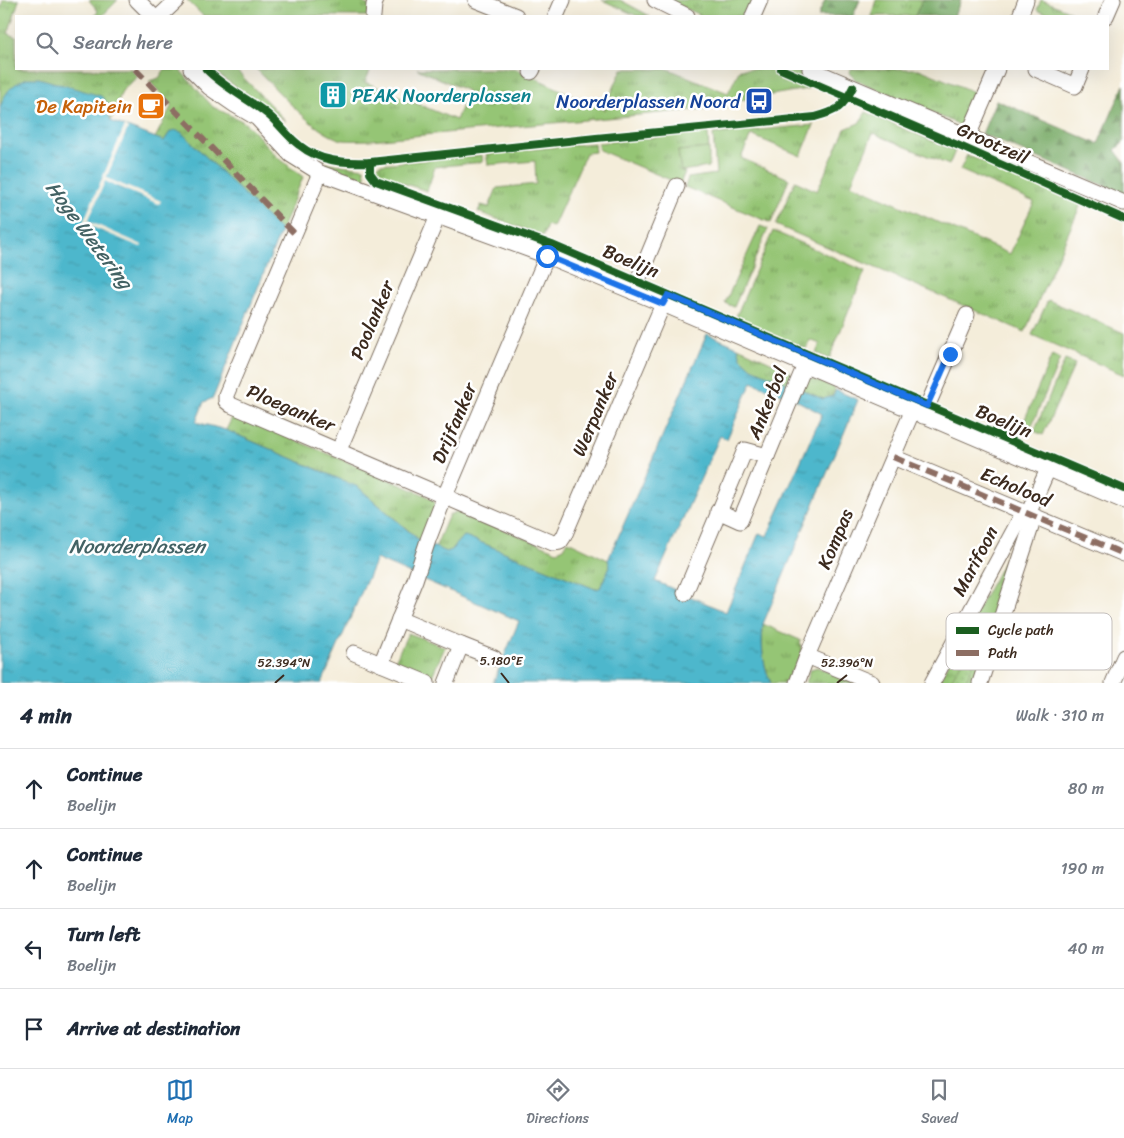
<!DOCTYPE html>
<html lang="en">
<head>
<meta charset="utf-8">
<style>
  :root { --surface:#fff; --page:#f2f2f3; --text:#1f2937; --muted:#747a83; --line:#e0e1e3; --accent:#1f6fb2 }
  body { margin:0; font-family:Sriracha,sans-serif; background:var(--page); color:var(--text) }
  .stop { position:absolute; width:15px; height:15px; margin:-11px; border:4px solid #1a73e8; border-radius:50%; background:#fff }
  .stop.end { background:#1a73e8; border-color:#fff; box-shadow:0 1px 5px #0008 }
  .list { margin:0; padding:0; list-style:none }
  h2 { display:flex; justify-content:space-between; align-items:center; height:65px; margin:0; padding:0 20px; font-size:21px }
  h2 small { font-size:16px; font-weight:400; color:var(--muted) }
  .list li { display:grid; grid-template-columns:32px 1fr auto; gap:15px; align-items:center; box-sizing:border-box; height:80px; padding:0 20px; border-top:1px solid var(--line) }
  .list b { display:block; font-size:19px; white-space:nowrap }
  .list p { margin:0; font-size:16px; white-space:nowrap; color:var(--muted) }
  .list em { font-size:16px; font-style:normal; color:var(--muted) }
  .icon { flex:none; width:28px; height:28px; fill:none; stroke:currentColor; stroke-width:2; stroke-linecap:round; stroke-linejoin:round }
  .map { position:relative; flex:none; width:1124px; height:683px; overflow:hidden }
  .search { position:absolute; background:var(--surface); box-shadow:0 5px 20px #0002; left:15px; right:15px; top:15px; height:55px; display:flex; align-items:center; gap:12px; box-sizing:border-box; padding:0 18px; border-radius:0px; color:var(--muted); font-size:19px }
  .sheet { height:385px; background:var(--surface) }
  nav { display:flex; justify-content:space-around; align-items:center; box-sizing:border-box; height:70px; border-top:1px solid var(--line); background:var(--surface); font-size:14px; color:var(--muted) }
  nav a { display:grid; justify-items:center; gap:2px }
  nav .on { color:var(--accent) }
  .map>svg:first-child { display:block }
  .grass { fill:url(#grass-tufts); stroke:#687849 }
  .forest { fill:url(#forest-firs); stroke:#5a6a42 }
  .park { fill:url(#park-dots); stroke:#687849 }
  .pitch { fill:#95c574; stroke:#687849 }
  .water { fill:url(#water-ripples); stroke:#447075; fill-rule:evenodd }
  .pier { fill:#f4edda }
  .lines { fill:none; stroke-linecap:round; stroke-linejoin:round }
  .minor-casing { stroke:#7c6e60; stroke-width:17 }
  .minor { stroke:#fff; stroke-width:15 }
  .quiet { stroke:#8d6e63; stroke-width:6; stroke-dasharray:12 6; stroke-linecap:butt }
  .cycleway-casing { stroke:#fff; stroke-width:11 }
  .cycleway { stroke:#1b5e20; stroke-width:8 }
  .route { stroke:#1a73e8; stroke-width:6 }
  .ticks { fill:none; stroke:#3b2a1e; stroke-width:2 }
  .labels { text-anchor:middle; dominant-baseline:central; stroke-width:5; stroke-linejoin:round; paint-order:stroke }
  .culture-label { font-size:19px; fill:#0d838f; stroke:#fff; text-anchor:start }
  .transit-label { font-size:19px; fill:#164399; stroke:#fff; text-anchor:end }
  .food-label { font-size:19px; fill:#c56008; stroke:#fff; text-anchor:end }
  .street-label { font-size:19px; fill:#3b2a1e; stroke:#fff }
  .water-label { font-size:20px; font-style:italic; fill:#436264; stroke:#fff }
  .key { fill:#fff; stroke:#c4bfbc; stroke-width:1 }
  .key-label { font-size:14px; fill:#3b2a1e }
  .ticks-label { font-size:12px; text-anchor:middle; fill:#3b2a1e; stroke:#fff; stroke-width:5; stroke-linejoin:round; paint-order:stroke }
</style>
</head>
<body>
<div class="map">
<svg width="1124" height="683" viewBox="0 0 1124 683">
  <defs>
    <pattern id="grass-tufts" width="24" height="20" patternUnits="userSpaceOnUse" patternTransform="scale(1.25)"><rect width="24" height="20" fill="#95c574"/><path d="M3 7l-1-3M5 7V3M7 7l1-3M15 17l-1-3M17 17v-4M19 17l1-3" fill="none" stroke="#7ba05f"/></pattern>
    <pattern id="forest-firs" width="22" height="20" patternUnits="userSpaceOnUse" patternTransform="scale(1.25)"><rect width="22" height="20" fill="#78aa66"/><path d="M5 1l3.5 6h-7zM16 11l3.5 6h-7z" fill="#648b53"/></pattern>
    <pattern id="park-dots" width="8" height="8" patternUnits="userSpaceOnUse" patternTransform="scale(1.25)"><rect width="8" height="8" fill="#95c574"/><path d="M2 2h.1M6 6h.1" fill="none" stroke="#7ba05f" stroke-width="1.8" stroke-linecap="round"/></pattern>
    <pattern id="water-ripples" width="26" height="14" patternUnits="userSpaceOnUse" patternTransform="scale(1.25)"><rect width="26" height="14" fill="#4eb7cc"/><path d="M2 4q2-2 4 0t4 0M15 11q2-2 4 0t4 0" fill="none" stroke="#4295a5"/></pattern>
  </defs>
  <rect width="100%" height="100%" fill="#fff"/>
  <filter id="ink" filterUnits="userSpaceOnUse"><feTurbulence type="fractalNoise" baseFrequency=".02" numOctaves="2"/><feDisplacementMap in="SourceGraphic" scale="10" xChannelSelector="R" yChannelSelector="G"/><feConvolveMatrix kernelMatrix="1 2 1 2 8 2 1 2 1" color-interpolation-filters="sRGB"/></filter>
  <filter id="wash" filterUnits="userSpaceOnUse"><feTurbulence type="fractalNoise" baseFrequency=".0096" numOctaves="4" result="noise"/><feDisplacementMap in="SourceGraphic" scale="20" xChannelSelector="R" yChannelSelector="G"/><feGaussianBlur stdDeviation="1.12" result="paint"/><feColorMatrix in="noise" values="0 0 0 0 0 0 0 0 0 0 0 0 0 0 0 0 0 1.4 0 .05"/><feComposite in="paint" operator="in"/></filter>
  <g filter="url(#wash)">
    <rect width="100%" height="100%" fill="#f4edda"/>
    <g class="grass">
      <path d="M3,0H19L8,34L16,37V69H131L138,76L122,91L111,121L107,110L0,108V11Z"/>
      <path d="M89,0H118L102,16H95L98,11Z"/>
      <path d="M187,0H357L370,6L368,16H203Z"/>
      <path d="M602,0H620L650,16H637Z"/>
      <path d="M668,0H755L748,16H702Z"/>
      <path d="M876,0H922L915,16H871Z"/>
      <path d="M1041,0H1042L1081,16H1052L1037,10Z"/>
      <path d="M165,69H179L213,107L242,121L252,129L277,157L303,177L281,231L181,132H170L164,141L155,138L172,105L149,81L159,78Z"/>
      <path d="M210,69H235L286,121Z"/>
      <path d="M256,69H365L370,71L365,82L456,120L468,91L417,69H516L604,110L622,69H668L728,93L740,69H790L813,78L814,82L807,89L735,101L736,106L370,140C361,140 351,141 343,140C314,134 277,89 256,69Z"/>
      <path d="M851,69H919L974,92L960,125L856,80L849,73Z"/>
      <path d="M866,112L955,151L949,165L873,133L851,184L1010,254L1034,202L960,170L967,155L1081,204L1025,332L776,225L795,181L817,191L845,129L859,123Z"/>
      <path d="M814,125L801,156L751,135L741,158L789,179L771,223L685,187L688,178L716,174L713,134Z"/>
      <path d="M708,132L709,148L678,151L681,171L685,172L680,184L599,150L598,143Z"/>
      <path d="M594,143L595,152L586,153L553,227L547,225L543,236L478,212L481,205L489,207L497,188L536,184L535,161L488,165L486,154Z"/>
      <path d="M482,155L483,162L435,167L427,191L378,175L374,169L380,164Z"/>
      <path d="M327,163L364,168L366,181L325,167Z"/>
      <path d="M760,226L768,229L734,307L725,303Z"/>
      <path d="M773,231L865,271L829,359L816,353L820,344L810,340L806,349L735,319Z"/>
      <path d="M1048,300L1124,333V375L1032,335Z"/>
      <path d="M738,347L790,371L792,375L790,385L752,368L741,358Z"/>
      <path d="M1052,355L1060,359L1030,430L1022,426Z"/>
      <path d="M1065,360L1075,364L1043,435L1034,431Z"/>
      <path d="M809,377L835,388L833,396L823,399L801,389L807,378Z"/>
      <path d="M234,414L425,495L434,501L435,509L422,542L358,487L226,430Z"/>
      <path d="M458,511L557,551L564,548L568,541L608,560L610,566L600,588L595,589L465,536C457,539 456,549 447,552L435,548L449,515Z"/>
      <path d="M1021,529L974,683H938Z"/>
      <path d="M763,624L800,640L802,654L792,683H771C762,663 761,645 763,624Z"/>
      <path d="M408,633L445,647L432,676L395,661Z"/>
      <path d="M817,667L855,683H806L811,669Z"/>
    </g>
    <g class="forest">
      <path d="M825,0H860L853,16H818Z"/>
      <path d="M922,0H961L954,16H915Z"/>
      <path d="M1124,85V142L1115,150L1124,162V194L982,134L996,100L1098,144Z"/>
    </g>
    <path class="park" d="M967,653L976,658L965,683H949Z"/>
    <path class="pitch" d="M709,148V167L681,171L678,151Z"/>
    <path class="water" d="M27,78H39L101,96L109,105L107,110L111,121L164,141L170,132L174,130L181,132L281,231L213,398L204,402L196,422L226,430L358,487L420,541L447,552C456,549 457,539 465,536L595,589L600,588L610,566L608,560L707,334L738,347L741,358L752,368L823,399L833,396L836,390L858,400L763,624C761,645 762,663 771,683H493L519,621L376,559L322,683H0V108C5,92 11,85 27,78ZM752,382L796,400L822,414L767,536L759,533L726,612L655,581L720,436L727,439Z"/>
    <path class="pier" d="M125,126L128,128L106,178L161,201L159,204L105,181L88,221L142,245L141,247L83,223Z"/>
  </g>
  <g filter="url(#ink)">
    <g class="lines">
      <defs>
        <g id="minor">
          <path d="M137,0L153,16"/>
          <path d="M476,0L516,16"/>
          <path d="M655,0L687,16"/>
          <path d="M160,16L177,0"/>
          <path d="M373,16L374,5L376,0"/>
          <path d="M556,16L563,0"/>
          <path d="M753,16L760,0"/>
          <path d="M1020,16L1026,0"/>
          <path d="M1106,16L1113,0"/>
          <path d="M191,69L209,87L235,105L257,118L291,155L320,173L547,256L663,304L1124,501"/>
          <path d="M810,69L1124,203"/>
          <path d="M1036,69L1075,86L1082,69"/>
          <path d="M531,72L533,69"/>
          <path d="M968,136L997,69"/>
          <path d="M320,173L226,395V401L231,405L553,543L560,542L564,536L663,304"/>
          <path d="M633,292L677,186"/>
          <path d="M923,416L967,315"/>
          <path d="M339,450L438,216"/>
          <path d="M893,457L1124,554"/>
          <path d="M718,511L740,521L805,365"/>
          <path d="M685,593L745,450L767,456"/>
          <path d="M399,619L461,645L446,683"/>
          <path d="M461,645L494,658"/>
          <path d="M354,653L381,664"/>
          <path d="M807,656L872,683"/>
          <path d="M427,683L381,664L415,580L428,540L445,496L547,256"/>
          <path d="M797,683L807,656L912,412"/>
          <path d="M932,683L1019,521L1028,514"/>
          <path d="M980,683L1031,527L1028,514L1048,469"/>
          <path d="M1113,683L1124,657"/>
        </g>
      </defs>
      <use href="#minor" class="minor-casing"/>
      <use href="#minor" class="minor"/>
      <g class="quiet">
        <path d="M135,69L295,234"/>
        <path d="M893,457L1124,554"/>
      </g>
      <defs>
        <g id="cycleway">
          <path d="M206,69C223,87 247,98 266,113C278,122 287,136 299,145C320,162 344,163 370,162L596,138L815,117C837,111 843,108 853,87"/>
          <path d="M781,69L964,148L1124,219"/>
          <path d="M370,162V173L376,181L552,245L1124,489"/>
        </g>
      </defs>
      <use href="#cycleway" class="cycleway-casing"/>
      <use href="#cycleway" class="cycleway"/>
    </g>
  </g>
  <g class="lines" filter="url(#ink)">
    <path class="route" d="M547,256L663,304L668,295L927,406L950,354"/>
  </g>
  <path class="ticks" d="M501,673L509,683M275,683L284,675M837,683L847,675"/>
  <defs>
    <symbol id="building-square" viewBox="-11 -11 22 22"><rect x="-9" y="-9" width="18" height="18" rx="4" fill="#0f9aa8" stroke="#fff"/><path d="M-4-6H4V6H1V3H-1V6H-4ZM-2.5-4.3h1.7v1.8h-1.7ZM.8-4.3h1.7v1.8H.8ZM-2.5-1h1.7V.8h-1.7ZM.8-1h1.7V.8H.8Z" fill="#fff"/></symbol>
    <symbol id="bus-square" viewBox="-11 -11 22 22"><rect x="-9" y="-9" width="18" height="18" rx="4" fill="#1a4fb4" stroke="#fff"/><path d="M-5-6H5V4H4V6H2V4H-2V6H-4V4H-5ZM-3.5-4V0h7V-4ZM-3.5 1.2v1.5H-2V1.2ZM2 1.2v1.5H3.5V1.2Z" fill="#fff"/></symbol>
    <symbol id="cafe-square" viewBox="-11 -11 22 22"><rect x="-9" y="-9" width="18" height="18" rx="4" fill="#e8710a" stroke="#fff"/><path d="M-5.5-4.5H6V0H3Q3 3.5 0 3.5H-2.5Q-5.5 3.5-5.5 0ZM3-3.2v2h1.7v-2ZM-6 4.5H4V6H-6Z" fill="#fff"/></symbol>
  </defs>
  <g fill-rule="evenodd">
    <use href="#building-square" x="317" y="79" width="32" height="32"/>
    <use href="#bus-square" x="743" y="85" width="32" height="32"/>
    <use href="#cafe-square" x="135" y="90" width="32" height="32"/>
  </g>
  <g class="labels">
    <g class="culture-label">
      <text x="352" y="95">PEAK Noorderplassen</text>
    </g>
    <g class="transit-label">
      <text x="740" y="101">Noorderplassen Noord</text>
    </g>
    <g class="food-label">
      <text x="132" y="106">De Kapitein</text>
    </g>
    <g class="street-label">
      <text transform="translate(993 143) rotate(24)">Grootzeil</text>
      <text transform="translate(631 261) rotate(23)">Boelijn</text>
      <text transform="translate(372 320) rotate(-67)">Poolanker</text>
      <text transform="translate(767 403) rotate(-68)">Ankerbol</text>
      <text transform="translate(291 408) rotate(23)">Ploeganker</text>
      <text transform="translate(595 414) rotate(-67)">Werpanker</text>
      <text transform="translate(1004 421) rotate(23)">Boelijn</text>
      <text transform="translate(454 423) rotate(-67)">Drijfanker</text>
      <text transform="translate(1016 487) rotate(23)">Echolood</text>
      <text transform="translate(835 539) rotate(-67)">Kompas</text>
      <text transform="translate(975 561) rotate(-62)">Marifoon</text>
    </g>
    <g class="water-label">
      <text transform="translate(89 235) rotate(53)">Hoge Wetering</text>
      <text x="137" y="546">Noorderplassen</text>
    </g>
  </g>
  <rect x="946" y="613" width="166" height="57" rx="8" class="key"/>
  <rect x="956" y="627" width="23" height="7" fill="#1b5e20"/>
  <rect x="956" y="650" width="23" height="6" fill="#8d6e63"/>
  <g class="key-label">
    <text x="988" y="635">Cycle path</text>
    <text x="988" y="658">Path</text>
  </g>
  <g class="ticks-label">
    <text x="501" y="665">5.180°E</text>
    <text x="284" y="667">52.394°N</text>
    <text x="847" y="667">52.396°N</text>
  </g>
</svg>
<div class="stop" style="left:547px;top:256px"></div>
<div class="stop end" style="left:950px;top:354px"></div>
<div class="search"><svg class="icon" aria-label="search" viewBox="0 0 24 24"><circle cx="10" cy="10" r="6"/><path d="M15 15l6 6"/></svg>Search here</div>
</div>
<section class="sheet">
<h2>4 min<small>Walk · 310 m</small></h2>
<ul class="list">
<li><svg class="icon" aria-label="ahead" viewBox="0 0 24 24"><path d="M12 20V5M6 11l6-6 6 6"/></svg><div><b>Continue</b><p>Boelijn</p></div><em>80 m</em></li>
<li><svg class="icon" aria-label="ahead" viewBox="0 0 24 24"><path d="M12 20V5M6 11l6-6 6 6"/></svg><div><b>Continue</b><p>Boelijn</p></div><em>190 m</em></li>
<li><svg class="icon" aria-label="left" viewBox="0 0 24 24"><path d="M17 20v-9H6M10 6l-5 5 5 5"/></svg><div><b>Turn left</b><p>Boelijn</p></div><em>40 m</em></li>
<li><svg class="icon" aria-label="arrive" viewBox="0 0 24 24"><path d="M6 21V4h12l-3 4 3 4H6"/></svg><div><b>Arrive at destination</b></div></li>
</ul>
</section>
<nav>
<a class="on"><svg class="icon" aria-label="map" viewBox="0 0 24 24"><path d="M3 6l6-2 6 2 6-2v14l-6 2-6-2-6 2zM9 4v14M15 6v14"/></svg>Map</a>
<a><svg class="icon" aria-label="directions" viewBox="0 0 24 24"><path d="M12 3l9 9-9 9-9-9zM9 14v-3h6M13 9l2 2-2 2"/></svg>Directions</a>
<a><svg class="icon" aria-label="saved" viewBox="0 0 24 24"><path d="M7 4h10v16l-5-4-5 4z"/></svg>Saved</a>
</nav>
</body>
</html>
